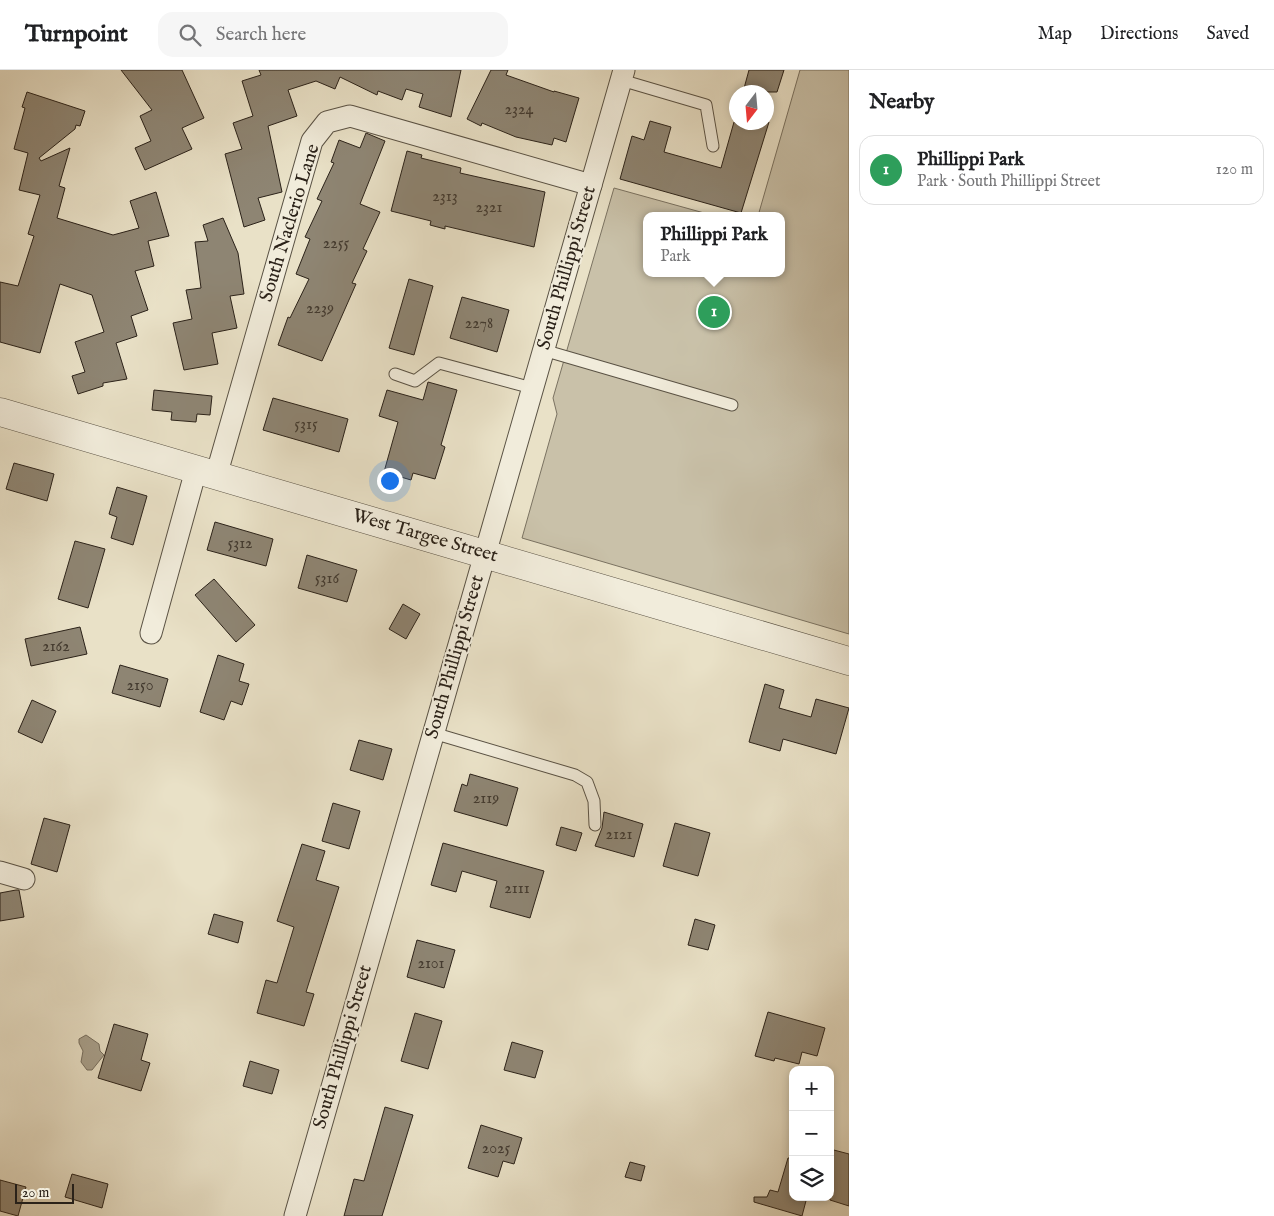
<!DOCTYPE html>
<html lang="en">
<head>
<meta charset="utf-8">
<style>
  :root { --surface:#fff; --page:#f6f6f6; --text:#202124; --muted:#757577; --line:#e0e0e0; --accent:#7c3aed }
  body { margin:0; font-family:"IM FELL English",serif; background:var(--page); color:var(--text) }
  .controls { position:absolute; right:15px; bottom:15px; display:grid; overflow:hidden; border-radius:10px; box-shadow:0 2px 8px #0003 }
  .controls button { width:45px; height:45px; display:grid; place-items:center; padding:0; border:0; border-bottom:1px solid var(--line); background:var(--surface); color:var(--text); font:25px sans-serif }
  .compass { position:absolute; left:729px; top:15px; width:45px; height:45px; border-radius:50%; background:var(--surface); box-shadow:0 2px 8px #0003; rotate:196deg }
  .scale { position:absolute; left:15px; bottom:12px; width:59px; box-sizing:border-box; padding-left:5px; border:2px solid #2b2219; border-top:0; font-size:14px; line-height:18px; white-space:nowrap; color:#2b2219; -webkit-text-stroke:4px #f1ecdb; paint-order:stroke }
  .you { position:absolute; left:389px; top:410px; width:18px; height:18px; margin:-12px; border:4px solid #fff; border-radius:50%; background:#1a73e8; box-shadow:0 0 0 8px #1a73e833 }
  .badge { display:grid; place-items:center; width:32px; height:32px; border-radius:50%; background:var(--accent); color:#fff; font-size:16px; font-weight:700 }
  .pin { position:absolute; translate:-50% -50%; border:2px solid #fff; box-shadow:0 1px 5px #0006 }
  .popup { position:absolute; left:643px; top:142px; width:142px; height:65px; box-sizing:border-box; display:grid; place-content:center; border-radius:10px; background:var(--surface); filter:drop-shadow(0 1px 4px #0005); font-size:16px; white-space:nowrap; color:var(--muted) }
  .popup b { font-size:19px; color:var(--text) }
  .popup::after { content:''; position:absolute; left:50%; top:100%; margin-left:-10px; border:10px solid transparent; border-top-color:var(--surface) }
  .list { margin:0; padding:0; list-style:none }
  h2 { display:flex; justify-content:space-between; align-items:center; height:65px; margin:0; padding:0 20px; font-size:21px }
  h2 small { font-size:16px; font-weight:400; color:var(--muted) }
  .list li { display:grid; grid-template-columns:32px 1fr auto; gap:15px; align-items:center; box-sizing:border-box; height:70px; margin:0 10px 10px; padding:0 10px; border:1px solid var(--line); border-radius:15px }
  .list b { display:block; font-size:19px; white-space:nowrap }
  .list p { margin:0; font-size:16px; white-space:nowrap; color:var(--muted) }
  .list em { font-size:16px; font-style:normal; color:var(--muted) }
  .icon { flex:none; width:28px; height:28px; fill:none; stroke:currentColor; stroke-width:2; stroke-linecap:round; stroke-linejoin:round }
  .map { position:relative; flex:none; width:849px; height:1146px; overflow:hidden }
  header { display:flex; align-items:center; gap:30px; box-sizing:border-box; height:70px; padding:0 25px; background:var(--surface); border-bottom:1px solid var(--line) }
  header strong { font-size:24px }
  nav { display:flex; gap:28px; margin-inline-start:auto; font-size:18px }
  .search { width:350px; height:45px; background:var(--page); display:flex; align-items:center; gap:12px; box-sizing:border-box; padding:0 18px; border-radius:15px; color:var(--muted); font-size:19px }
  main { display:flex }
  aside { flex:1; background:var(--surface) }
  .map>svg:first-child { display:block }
  .green { fill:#c9c1a9; stroke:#7a7261 }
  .water { fill:#a8a08c; stroke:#766e5e }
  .building { fill:#8e8573; stroke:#2b2219 }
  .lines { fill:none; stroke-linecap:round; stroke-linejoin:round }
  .service-casing { stroke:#5a5244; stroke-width:13 }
  .minor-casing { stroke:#5a5244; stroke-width:23 }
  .tertiary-casing { stroke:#5a5244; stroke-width:29 }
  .service { stroke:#f1ecdb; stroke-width:11 }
  .minor { stroke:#f1ecdb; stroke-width:21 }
  .tertiary { stroke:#f1ecdb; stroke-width:28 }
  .labels { text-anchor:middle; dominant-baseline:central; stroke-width:4; stroke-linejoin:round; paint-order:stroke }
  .number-label { font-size:16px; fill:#443b30 }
  .street-label { font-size:19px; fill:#2b2219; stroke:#f1ecdb }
</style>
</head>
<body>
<header>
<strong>Turnpoint</strong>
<div class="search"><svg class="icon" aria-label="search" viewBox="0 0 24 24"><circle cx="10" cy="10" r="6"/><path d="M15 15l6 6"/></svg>Search here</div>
<nav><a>Map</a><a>Directions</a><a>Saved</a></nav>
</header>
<main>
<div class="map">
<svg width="849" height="1146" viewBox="0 0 849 1146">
  <rect width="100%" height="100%" fill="#e9e1c7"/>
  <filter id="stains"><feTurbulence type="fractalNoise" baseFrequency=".004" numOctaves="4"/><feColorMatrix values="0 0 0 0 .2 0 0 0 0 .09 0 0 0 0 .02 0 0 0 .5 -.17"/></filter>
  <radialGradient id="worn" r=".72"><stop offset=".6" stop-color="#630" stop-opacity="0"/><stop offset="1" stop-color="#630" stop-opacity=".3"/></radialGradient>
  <path class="green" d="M800,0H849V564L522,468L557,344L553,328L614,118L715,146H646V203H782V146H758Z"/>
  <path class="water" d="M86,965L99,974L100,981L104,985L92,1000H87L81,992L83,981L79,973V969Z"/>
  <g class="building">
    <path d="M121,0H182L204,48L182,58L192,79L145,100L135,78L151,71L140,46L152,40Z"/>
    <path d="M259,0H461L451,47L419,37L423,24L406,19L402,30L378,21L377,25L340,7L335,19L316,11L288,20L297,46L268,56L282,122L258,128L265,150L244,157L225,84L242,79L233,53L253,46L242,11L261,5Z"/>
    <path d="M491,0H508L506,5L554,22V21L579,28L566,72L554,68L552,75L516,67L482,53L481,56L467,49Z"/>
    <path d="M749,0H784L777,22H743Z"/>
    <path d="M27,22L85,41L80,56L76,55L75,59L39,88L41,91L70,78L59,116L65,118L57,148L113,165L139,158L130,131L156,122L169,166L148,171L154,196L135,201L148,240L131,246L137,266L116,273L127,309L103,313V316L78,324L72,306L85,302L75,272L104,262L92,225L60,214L40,283L0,272V212L18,216L34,166L28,164L40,125L19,120L28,83L14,79L25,38L22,37Z"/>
    <path d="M650,51L671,57L664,82L721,98L734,52H769L741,143L620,109L632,66L644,70Z"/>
    <path d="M366,63L385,71L360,134L380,142L363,179L367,181L352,213L356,214L322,291L278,275L288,247L290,248L309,209L296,204L310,169L305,167L322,131L317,129L334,93L331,92L339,70L360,78Z"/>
    <path d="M407,81L422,85L421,88L461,98L460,103L545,122L534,177L445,156V159L430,155L431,151L391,141Z"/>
    <path d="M223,148L238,183L244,224L230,226L237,258L212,263L218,294L184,300L173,253L192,249L186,220L201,218L195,172L208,171L203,155Z"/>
    <path d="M409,209L433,216L414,285L389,278Z"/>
    <path d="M462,227L509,240L497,282L450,268Z"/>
    <path d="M428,312L457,320L441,375L445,377L435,409L413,403L411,410L384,402L398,352L379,346L387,320L423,330Z"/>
    <path d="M154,320L212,326L210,345L197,344L196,352L171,350L172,342L152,340Z"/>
    <path d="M273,328L348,349L339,382L263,360Z"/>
    <path d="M14,393L54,404L47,431L6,419Z"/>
    <path d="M117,417L147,426L133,475L111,468L117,447L109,444Z"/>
    <path d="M215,452L273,469L266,496L207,480Z"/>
    <path d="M75,471L105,479L88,538L58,529Z"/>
    <path d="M307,485L357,500L347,532L298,518Z"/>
    <path d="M214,509L255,555L236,572L195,525Z"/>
    <path d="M403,534L420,544L406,569L389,559Z"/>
    <path d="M80,557L87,584L31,596L25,569Z"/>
    <path d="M218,585L244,594L239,611L249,614L242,635L231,631L224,650L200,642Z"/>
    <path d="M120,595L168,609L160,637L112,623Z"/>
    <path d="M765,614L784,620L779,638L811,647L816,629L849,638L836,684L783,669L780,681L749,672Z"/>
    <path d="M32,630L56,641L42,673L18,662Z"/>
    <path d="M359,670L392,679L383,710L350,700Z"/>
    <path d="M470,704L518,718L507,756L454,741L462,714L467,716Z"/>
    <path d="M333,733L360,741L349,779L322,771Z"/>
    <path d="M604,742L643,754L634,787L595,776L602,758Z"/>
    <path d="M44,748L70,755L57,802L31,794Z"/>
    <path d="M675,753L710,763L698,806L663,796Z"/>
    <path d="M561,757L582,763L576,781L556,775Z"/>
    <path d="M443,773L544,801L530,848L490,837L497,811L462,801L456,822L431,815Z"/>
    <path d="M302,774L325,781L316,810L339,817L306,922L314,924L304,956L257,943L266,910L277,913L294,857L277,851Z"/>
    <path d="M16,820H19L24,847L0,851V823Z"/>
    <path d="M214,844L243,852L238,873L208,864Z"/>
    <path d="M695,849L715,855L708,880L688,875Z"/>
    <path d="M417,870L455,880L444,918L407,907Z"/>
    <path d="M768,942L825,958L817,986L802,982L799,994L775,988L774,991L755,986Z"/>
    <path d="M415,943L442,951L428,999L401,991Z"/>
    <path d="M114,954L148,964L141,990L150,993L141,1021L98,1008Z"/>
    <path d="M512,972L543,981L535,1008L504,1000Z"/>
    <path d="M250,991L279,1000L272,1024L243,1016Z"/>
    <path d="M385,1037L413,1045L382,1146H344L354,1109L364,1111Z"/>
    <path d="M481,1055L522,1068L514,1094L503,1091L498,1107L468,1098Z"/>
    <path d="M830,1079L849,1084V1136L830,1130Z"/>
    <path d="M788,1088H793V1127H807L802,1146L754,1132V1127H767L770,1120L778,1122Z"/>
    <path d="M630,1092L645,1096L641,1111L625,1107Z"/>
    <path d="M72,1104L108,1114L102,1138L65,1127Z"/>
    <path d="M0,1110L26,1117L18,1146L0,1141Z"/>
  </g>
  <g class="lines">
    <defs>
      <g id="service">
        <path d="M621,10L706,35L713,76"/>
        <path d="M543,280L732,335"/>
        <path d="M395,304L415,311L439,293L532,318"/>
        <path d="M433,663L575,705L587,712L594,731L595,755"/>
      </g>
      <g id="minor">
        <path d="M216,406L312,71L327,52L350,46L591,115"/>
        <path d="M151,563L196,400"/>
        <path d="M0,802L24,809"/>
        <path d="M295,1146L624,0"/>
      </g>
      <path id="tertiary" d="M0,342L849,591"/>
    </defs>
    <use href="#service" class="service-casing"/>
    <use href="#minor" class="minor-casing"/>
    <use href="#tertiary" class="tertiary-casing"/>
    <use href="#service" class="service"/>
    <use href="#minor" class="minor"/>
    <use href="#tertiary" class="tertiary"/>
  </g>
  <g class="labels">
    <g class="number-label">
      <text x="519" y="40">2324</text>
      <text x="445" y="127">2313</text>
      <text x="489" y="138">2321</text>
      <text x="336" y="174">2255</text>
      <text x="320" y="239">2239</text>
      <text x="479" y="254">2278</text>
      <text x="306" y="355">5315</text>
      <text x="240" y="474">5312</text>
      <text x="327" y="509">5316</text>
      <text x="56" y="577">2162</text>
      <text x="140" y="616">2150</text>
      <text x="486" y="729">2119</text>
      <text x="619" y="765">2121</text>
      <text x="517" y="819">2111</text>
      <text x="431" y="894">2101</text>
      <text x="496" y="1079">2025</text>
    </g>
    <g class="street-label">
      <text transform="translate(290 153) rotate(-73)">South Naclerio Lane</text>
      <text transform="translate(567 198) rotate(-74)">South Phillippi Street</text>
      <text transform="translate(425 466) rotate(16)">West Targee Street</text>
      <text transform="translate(455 587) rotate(-74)">South Phillippi Street</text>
      <text transform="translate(343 977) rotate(-74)">South Phillippi Street</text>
    </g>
  </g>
  <rect width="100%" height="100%" filter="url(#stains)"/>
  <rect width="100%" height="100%" fill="url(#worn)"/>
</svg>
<div class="controls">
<button>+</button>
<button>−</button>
<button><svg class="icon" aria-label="layers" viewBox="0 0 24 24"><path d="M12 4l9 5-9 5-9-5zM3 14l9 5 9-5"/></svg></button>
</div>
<svg class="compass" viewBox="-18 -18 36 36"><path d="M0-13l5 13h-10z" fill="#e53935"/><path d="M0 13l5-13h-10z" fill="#757577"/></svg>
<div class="scale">20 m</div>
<div class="you"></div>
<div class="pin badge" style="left:714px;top:242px;background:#2e9e5b">1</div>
<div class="popup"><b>Phillippi Park</b>Park</div>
</div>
<aside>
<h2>Nearby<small></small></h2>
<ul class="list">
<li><span class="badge" style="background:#2e9e5b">1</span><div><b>Phillippi Park</b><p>Park · South Phillippi Street</p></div><em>120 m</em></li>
</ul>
</aside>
</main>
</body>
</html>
